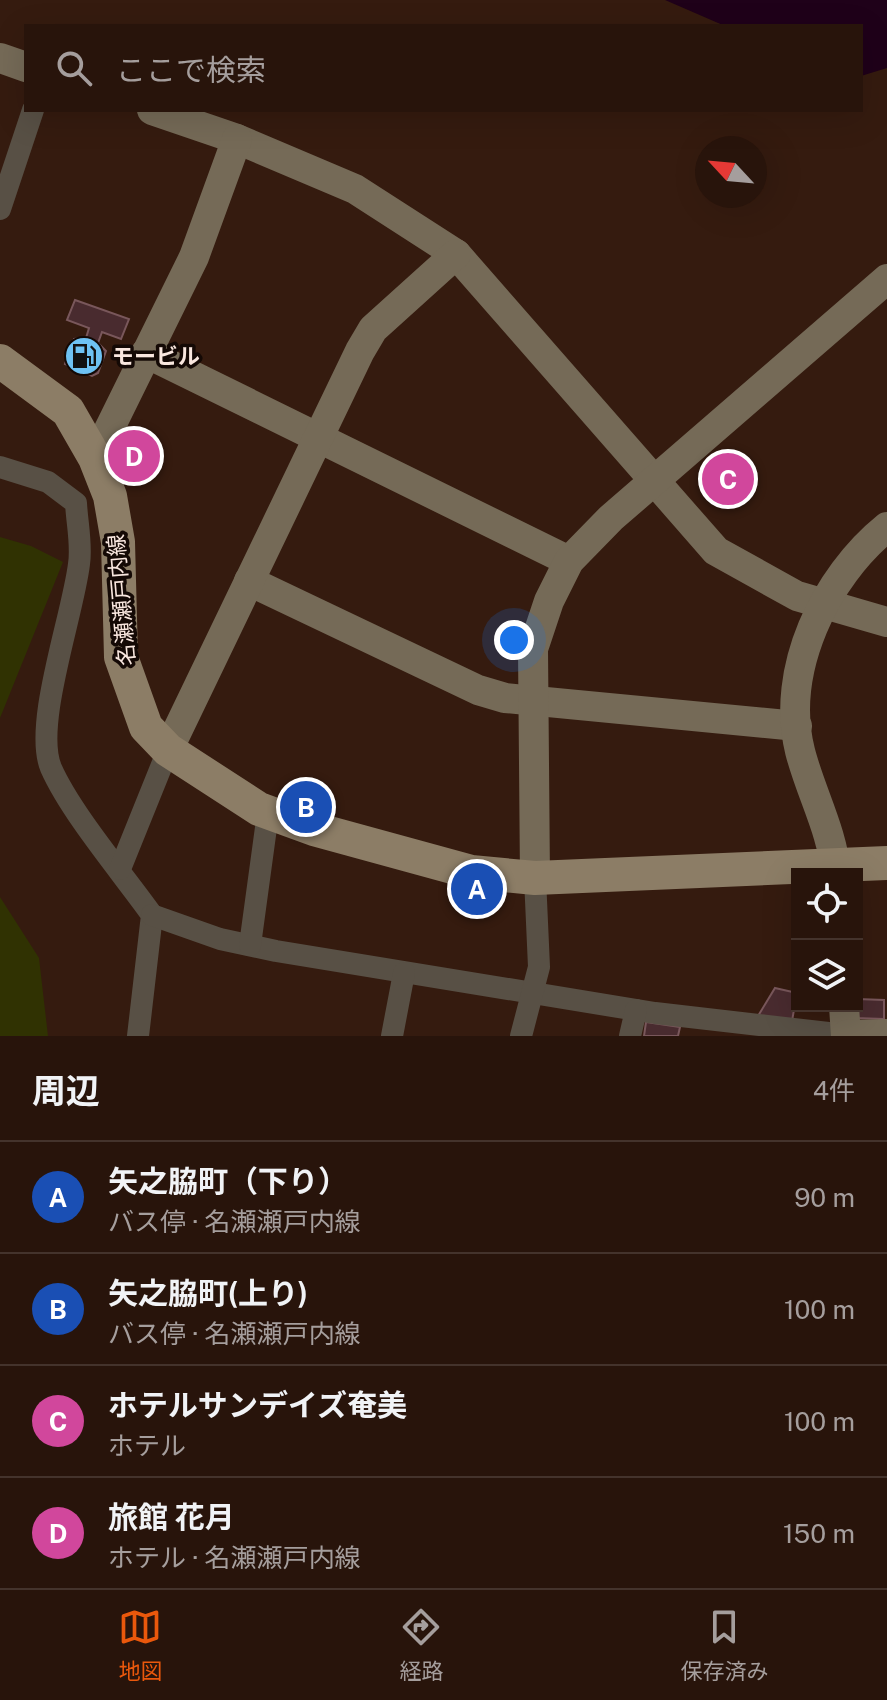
<!DOCTYPE html>
<html lang="ja">
<head>
<meta charset="utf-8">
<style>
  :root { --surface:#28140b; --page:#342119; --text:#f1f3f6; --muted:#a59e9d; --line:#44332c; --accent:#ea580c }
  body { margin:0; font-family:"Public Sans","Noto Sans JP",sans-serif; background:var(--page); color:var(--text) }
  .controls { position:absolute; right:24px; bottom:24px; display:grid; overflow:hidden; border-radius:0px; box-shadow:0 8px 32px #0002 }
  .controls button { width:72px; height:72px; display:grid; place-items:center; padding:0; border:0; border-bottom:2px solid var(--line); background:var(--surface); color:var(--text); font:40px sans-serif }
  .compass { position:absolute; left:695px; top:136px; width:72px; height:72px; border-radius:50%; background:var(--surface); box-shadow:0 8px 32px #0002; rotate:296deg }
  .you { position:absolute; left:514px; top:640px; width:28px; height:28px; margin:-20px; border:6px solid #fff; border-radius:50%; background:#1a73e8; box-shadow:0 0 0 12px #1a73e833 }
  .badge { display:grid; place-items:center; width:52px; height:52px; border-radius:50%; background:var(--accent); color:#fff; font-size:26px; font-weight:700 }
  .pin { position:absolute; translate:-50% -50%; border:4px solid #fff; box-shadow:0 2px 8px #0006 }
  .list { margin:0; padding:0; list-style:none }
  h2 { display:flex; justify-content:space-between; align-items:center; height:104px; margin:0; padding:0 32px; font-size:34px }
  h2 small { font-size:26px; font-weight:400; color:var(--muted) }
  .list li { display:grid; grid-template-columns:52px 1fr auto; gap:24px; align-items:center; box-sizing:border-box; height:112px; padding:0 32px; border-top:2px solid var(--line) }
  .list b { display:block; font-size:30px; white-space:nowrap }
  .list p { margin:0; font-size:26px; white-space:nowrap; color:var(--muted) }
  .list em { font-size:26px; font-style:normal; color:var(--muted) }
  .icon { flex:none; width:44px; height:44px; fill:none; stroke:currentColor; stroke-width:2; stroke-linecap:round; stroke-linejoin:round }
  .map { position:relative; flex:none; width:887px; height:1036px; overflow:hidden }
  .search { position:absolute; background:var(--surface); box-shadow:0 8px 32px #0002; left:24px; right:24px; top:24px; height:88px; display:flex; align-items:center; gap:20px; box-sizing:border-box; padding:0 28px; border-radius:0px; color:var(--muted); font-size:30px }
  .sheet { height:552px; background:var(--surface) }
  nav { display:flex; justify-content:space-around; align-items:center; box-sizing:border-box; height:112px; border-top:2px solid var(--line); background:var(--surface); font-size:22px; color:var(--muted) }
  nav a { display:grid; justify-items:center; gap:4px }
  nav .on { color:var(--accent) }
  .map>svg:first-child { display:block }
  .green { fill:#303202 }
  .water { fill:#1f0119 }
  .building { fill:#492b2f; stroke:#79575b; stroke-width:2 }
  .lines { fill:none; stroke-linecap:round; stroke-linejoin:round }
  .street { stroke:#585045; stroke-width:22 }
  .secondary { stroke:#756a57; stroke-width:30 }
  .primary { stroke:#8c7d66; stroke-width:34 }
  .labels { text-anchor:middle; dominant-baseline:central; stroke-width:7; stroke-linejoin:round; paint-order:stroke }
  .poi-label { font-size:22px; font-weight:bold; fill:#f9e7df; stroke:#140905; text-anchor:start }
  .street-label { font-size:22px; fill:#f9e7df; stroke:#140905 }
</style>
</head>
<body>
<div class="map">
<svg width="887" height="1036" viewBox="0 0 887 1036">
  <rect width="100%" height="100%" fill="#351b0f"/>
  <g class="green">
    <path d="M0,537L31,546L63,562L0,718Z"/>
    <path d="M0,897L39,958L48,1036H0Z"/>
  </g>
  <path class="water" d="M665,0H887V68L861,76V26H725Z"/>
  <g class="building">
    <path d="M75,300L129,319L121,339L102,332L98,343L106,351L98,373L92,376L65,364L74,339L86,338L89,328L67,320Z"/>
    <path d="M130,433L155,461L130,482L119,452Z"/>
    <path d="M775,988L797,993L792,1021L758,1016Z"/>
    <path d="M857,999L884,1000V1019L855,1018Z"/>
    <path d="M646,1022L680,1027L678,1036H644Z"/>
  </g>
  <g class="lines">
    <g class="street">
      <path d="M0,209L33,110"/>
      <path d="M0,467L48,482L76,503C77,523 82,545 79,564C73,615 33,725 51,768C71,813 122,873 152,915L138,1036"/>
      <path d="M120,869L168,750"/>
      <path d="M152,915L220,939L276,951L655,1013L846,1035"/>
      <path d="M250,945L268,813"/>
      <path d="M392,1036L404,973"/>
      <path d="M521,1036L539,967L535,878"/>
      <path d="M630,1036L636,1010"/>
    </g>
    <g class="secondary">
      <path d="M0,58L26,67"/>
      <path d="M152,110L237,139L355,189L456,254L716,551L797,596L887,622"/>
      <path d="M146,353L569,561"/>
      <path d="M95,458L194,257L237,139"/>
      <path d="M249,581L478,690L505,698L797,726"/>
      <path d="M168,750L360,351L373,329L456,254"/>
      <path d="M836,874C833,832 810,791 800,751C780,670 825,577 887,527"/>
      <path d="M535,878L533,649L549,601L569,561L611,518L887,279"/>
      <path d="M844,1006L846,1036"/>
      <path d="M846,1035L887,1034"/>
    </g>
    <path class="primary" d="M0,361L68,411L95,458L110,496L118,542L121,657L146,727L168,750L259,809L314,829L471,872L535,878L887,863"/>
  </g>
  <defs>
    <symbol id="fuel-disc" viewBox="-11 -11 22 22"><circle r="9.5" fill="#6ec2f3" stroke="#140905"/><path d="M-5.5-6h7V0h2V4h1.3V-2.5L3-4.5l.8-.8L6-3V5H2.5V1h-1V6h-7ZM-4.2-4.7v3.2H.2V-4.7Z" fill="#111"/></symbol>
  </defs>
  <g fill-rule="evenodd">
    <use href="#fuel-disc" x="62" y="334" width="44" height="44"/>
  </g>
  <g class="labels">
    <g class="poi-label">
      <text x="112" y="356">モービル</text>
    </g>
    <g class="street-label">
      <text transform="translate(121 600) rotate(-95)">名瀬瀬戸内線</text>
    </g>
  </g>
</svg>
<div class="controls">
<button><svg class="icon" aria-label="locate" viewBox="0 0 24 24"><circle cx="12" cy="12" r="6"/><path d="M12 2v4M12 18v4M2 12h4M18 12h4"/></svg></button>
<button><svg class="icon" aria-label="layers" viewBox="0 0 24 24"><path d="M12 4l9 5-9 5-9-5zM3 14l9 5 9-5"/></svg></button>
</div>
<svg class="compass" viewBox="-18 -18 36 36"><path d="M0-13l5 13h-10z" fill="#e53935"/><path d="M0 13l5-13h-10z" fill="#a59e9d"/></svg>
<div class="you"></div>
<div class="pin badge" style="left:477px;top:889px;background:#1a4fb4">A</div>
<div class="pin badge" style="left:306px;top:807px;background:#1a4fb4">B</div>
<div class="pin badge" style="left:728px;top:479px;background:#d1479c">C</div>
<div class="pin badge" style="left:134px;top:456px;background:#d1479c">D</div>
<div class="search"><svg class="icon" aria-label="search" viewBox="0 0 24 24"><circle cx="10" cy="10" r="6"/><path d="M15 15l6 6"/></svg>ここで検索</div>
</div>
<section class="sheet">
<h2>周辺<small>4件</small></h2>
<ul class="list">
<li><span class="badge" style="background:#1a4fb4">A</span><div><b>矢之脇町（下り）</b><p>バス停 · 名瀬瀬戸内線</p></div><em>90 m</em></li>
<li><span class="badge" style="background:#1a4fb4">B</span><div><b>矢之脇町(上り)</b><p>バス停 · 名瀬瀬戸内線</p></div><em>100 m</em></li>
<li><span class="badge" style="background:#d1479c">C</span><div><b>ホテルサンデイズ奄美</b><p>ホテル</p></div><em>100 m</em></li>
<li><span class="badge" style="background:#d1479c">D</span><div><b>旅館 花月</b><p>ホテル · 名瀬瀬戸内線</p></div><em>150 m</em></li>
</ul>
</section>
<nav>
<a class="on"><svg class="icon" aria-label="map" viewBox="0 0 24 24"><path d="M3 6l6-2 6 2 6-2v14l-6 2-6-2-6 2zM9 4v14M15 6v14"/></svg>地図</a>
<a><svg class="icon" aria-label="directions" viewBox="0 0 24 24"><path d="M12 3l9 9-9 9-9-9zM9 14v-3h6M13 9l2 2-2 2"/></svg>経路</a>
<a><svg class="icon" aria-label="saved" viewBox="0 0 24 24"><path d="M7 4h10v16l-5-4-5 4z"/></svg>保存済み</a>
</nav>
</body>
</html>
